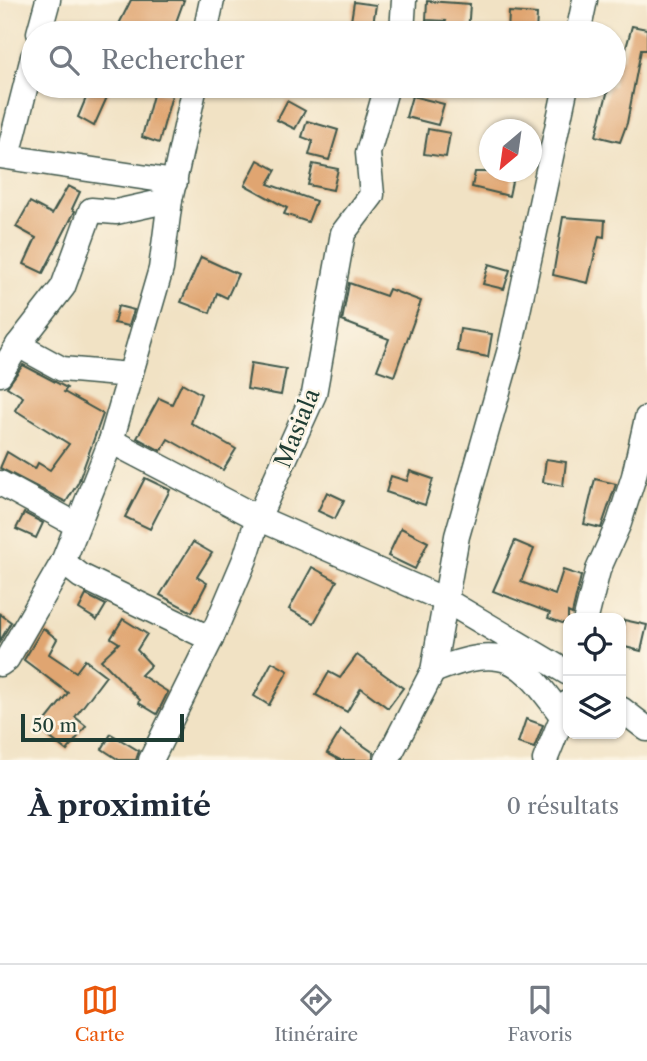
<!DOCTYPE html>
<html lang="fr">
<head>
<meta charset="utf-8">
<style>
  :root { --surface:#fff; --page:#f2f2f3; --text:#1f2937; --muted:#747a83; --line:#e0e1e3; --accent:#ea580c }
  body { margin:0; font-family:"Libre Caslon Text",serif; background:var(--page); color:var(--text) }
  .controls { position:absolute; right:21px; bottom:21px; display:grid; overflow:hidden; border-radius:14px; box-shadow:0 2px 5px #0004 }
  .controls button { width:63px; height:63px; display:grid; place-items:center; padding:0; border:0; border-bottom:2px solid var(--line); background:var(--surface); color:var(--text); font:35px sans-serif }
  .compass { position:absolute; left:479px; top:119px; width:63px; height:63px; border-radius:50%; background:var(--surface); box-shadow:0 2px 5px #0004; rotate:209deg }
  .scale { position:absolute; left:21px; bottom:18px; width:163px; box-sizing:border-box; padding-left:7px; border:4px solid #1f3d34; border-top:0; font-size:19px; line-height:24px; white-space:nowrap; color:#1f3d34; -webkit-text-stroke:5px #fcf5e5; paint-order:stroke }
  .list { margin:0; padding:0; list-style:none }
  h2 { display:flex; justify-content:space-between; align-items:center; height:91px; margin:0; padding:0 28px; font-size:30px }
  h2 small { font-size:23px; font-weight:400; color:var(--muted) }
  .icon { flex:none; width:38px; height:38px; fill:none; stroke:currentColor; stroke-width:2; stroke-linecap:round; stroke-linejoin:round }
  .map { position:relative; flex:none; width:647px; height:760px; overflow:hidden }
  .search { position:absolute; background:var(--surface); box-shadow:0 2px 5px #0004; left:21px; right:21px; top:21px; height:77px; display:flex; align-items:center; gap:18px; box-sizing:border-box; padding:0 24px; border-radius:38px; color:var(--muted); font-size:26px }
  .sheet { height:203px; background:var(--surface) }
  nav { display:flex; justify-content:space-around; align-items:center; box-sizing:border-box; height:98px; border-top:2px solid var(--line); background:var(--surface); font-size:19px; color:var(--muted) }
  nav a { display:grid; justify-items:center; gap:4px }
  nav .on { color:var(--accent) }
  .map>svg:first-child { display:block }
  .building { fill:#e0a571 }
  .lines { fill:none; stroke-linecap:round; stroke-linejoin:round }
  .minor-casing { stroke:#3e564a; stroke-width:27 }
  .minor { stroke:#fff; stroke-width:24 }
  .labels { text-anchor:middle; dominant-baseline:central; stroke-width:5; stroke-linejoin:round; paint-order:stroke }
  .street-label { font-size:23px; fill:#1f3d34; stroke:#fcf5e5 }
</style>
</head>
<body>
<div class="map">
<svg width="647" height="760" viewBox="0 0 647 760">
  <rect width="100%" height="100%" fill="#fcf5e5"/>
  <filter id="ink" filterUnits="userSpaceOnUse"><feTurbulence type="fractalNoise" baseFrequency=".0143" numOctaves="2"/><feDisplacementMap in="SourceGraphic" scale="14" xChannelSelector="R" yChannelSelector="G"/><feConvolveMatrix kernelMatrix="1 2 1 2 8 2 1 2 1" color-interpolation-filters="sRGB"/></filter>
  <filter id="wash" filterUnits="userSpaceOnUse"><feTurbulence type="fractalNoise" baseFrequency=".00686" numOctaves="4" result="noise"/><feDisplacementMap in="SourceGraphic" scale="28" xChannelSelector="R" yChannelSelector="G"/><feGaussianBlur stdDeviation="1.57" result="paint"/><feColorMatrix in="noise" values="0 0 0 0 0 0 0 0 0 0 0 0 0 0 0 0 0 1.4 0 .05"/><feComposite in="paint" operator="in"/></filter>
  <g filter="url(#wash)">
    <rect width="100%" height="100%" fill="#f1e2c4"/>
    <g id="blocks">
      <g class="building">
        <path d="M131,0H184L172,33H132L118,26Z"/>
        <path d="M427,1L470,4L468,33H442L446,21L426,20Z"/>
        <path d="M354,2L376,5L373,24L351,21Z"/>
        <path d="M509,12L537,14L536,33H508Z"/>
        <path d="M632,26L647,29V50H641L627,123L620,142L596,136L609,86H614V57L623,59Z"/>
        <path d="M91,86H112L94,126L78,117Z"/>
        <path d="M154,91L172,95L159,143L142,137Z"/>
        <path d="M412,96L444,104L438,125L406,117Z"/>
        <path d="M287,101L305,111L295,129L277,120Z"/>
        <path d="M307,121L338,130L329,160L309,155L313,141L302,137Z"/>
        <path d="M428,129L450,133L446,157L424,154Z"/>
        <path d="M258,160L276,170L268,184L316,201L308,222L284,214L287,208L245,185Z"/>
        <path d="M313,164L338,169L333,190L308,185Z"/>
        <path d="M475,172H514L509,196L472,187Z"/>
        <path d="M68,186L80,192L72,209L75,211L43,273L24,264L36,238L16,227L30,202L52,214Z"/>
        <path d="M563,217L605,220L604,237L599,236L588,283L553,275Z"/>
        <path d="M201,257L238,274L227,298L217,293L210,313L181,302Z"/>
        <path d="M489,264L510,270L504,289L483,284Z"/>
        <path d="M349,283L386,296L389,289L421,301L394,376L377,370L389,339L342,321Z"/>
        <path d="M118,306L134,310L129,326L114,323Z"/>
        <path d="M460,329L492,334L488,357L457,351Z"/>
        <path d="M251,363L286,369L281,395L247,389Z"/>
        <path d="M23,365L67,388L64,392L103,414L78,483L66,502L0,468L7,452L35,469L38,463L50,470L69,444L15,410L23,397L7,387Z"/>
        <path d="M182,383L201,394L191,423L236,449L223,470L168,439L161,451L137,438L159,398L172,404Z"/>
        <path d="M546,459L566,462L563,486L543,482Z"/>
        <path d="M410,471L433,479L425,505L386,492L391,476L407,481Z"/>
        <path d="M145,478L170,490L150,529L125,517Z"/>
        <path d="M595,479L616,484L601,528L584,524Z"/>
        <path d="M327,492L344,500L335,519L318,511Z"/>
        <path d="M24,513L43,523L36,538L16,529Z"/>
        <path d="M401,528L428,542L415,569L388,556Z"/>
        <path d="M515,541L534,549L521,582L555,595L563,570L581,576L572,614L568,612V625L548,618L550,613L493,591Z"/>
        <path d="M193,542L212,553L197,577L207,583L192,612L160,595Z"/>
        <path d="M312,567L337,581L314,623L289,609Z"/>
        <path d="M86,595L106,605L97,620L79,609Z"/>
        <path d="M0,614L11,622L0,641Z"/>
        <path d="M123,619L147,634L137,650L151,665L141,675L168,692L157,714L139,703L140,700L101,660L119,643L111,638Z"/>
        <path d="M624,620L647,625L641,651L621,646Z"/>
        <path d="M43,628L57,639L49,654L76,672L85,660L106,676L75,717L86,726L67,751L39,729L68,693L24,660Z"/>
        <path d="M357,655L403,688L388,708L361,688L347,712L316,695L329,672L340,678Z"/>
        <path d="M272,662L288,671L269,705L254,696Z"/>
        <path d="M526,719L543,725L534,748L518,743Z"/>
        <path d="M341,730L374,753L372,760H340L327,753Z"/>
        <path d="M111,734L139,751L136,760H119L102,749Z"/>
      </g>
    </g>
  </g>
  <g filter="url(#ink)">
    <use href="#blocks" fill-opacity="0" stroke="#3e564a" stroke-width="2"/>
    <g class="lines">
      <defs>
        <g id="minor">
          <path d="M39,33L48,0"/>
          <path d="M205,33L212,0"/>
          <path d="M402,33L404,0"/>
          <path d="M578,33L585,0"/>
          <path d="M0,156L175,182"/>
          <path d="M8,156L33,57"/>
          <path d="M18,345L62,369L130,375"/>
          <path d="M0,374L18,345L63,287L91,210L116,212L170,200"/>
          <path d="M111,441L258,518L445,600L568,673"/>
          <path d="M0,483L77,525"/>
          <path d="M63,562L81,576L211,639"/>
          <path d="M586,618L598,570L619,523L634,476L647,418"/>
          <path d="M0,664L7,659L63,562L111,441L161,269L170,200L195,86"/>
          <path d="M433,671C506,643 519,657 563,717"/>
          <path d="M621,709L647,729"/>
          <path d="M151,760L211,639L245,559L258,518L314,394L343,233L372,195L368,153L387,86"/>
          <path d="M387,760L433,671L457,536L510,349L566,86"/>
          <path d="M545,760L568,703"/>
        </g>
      </defs>
      <use href="#minor" class="minor-casing"/>
      <use href="#minor" class="minor"/>
    </g>
  </g>
  <g class="labels">
    <g class="street-label">
      <text transform="translate(297 428) rotate(-68)">Masiala</text>
    </g>
  </g>
</svg>
<div class="controls">
<button><svg class="icon" aria-label="locate" viewBox="0 0 24 24"><circle cx="12" cy="12" r="6"/><path d="M12 2v4M12 18v4M2 12h4M18 12h4"/></svg></button>
<button><svg class="icon" aria-label="layers" viewBox="0 0 24 24"><path d="M12 4l9 5-9 5-9-5zM3 14l9 5 9-5"/></svg></button>
</div>
<svg class="compass" viewBox="-18 -18 36 36"><path d="M0-13l5 13h-10z" fill="#e53935"/><path d="M0 13l5-13h-10z" fill="#747a83"/></svg>
<div class="scale">50 m</div>
<div class="search"><svg class="icon" aria-label="search" viewBox="0 0 24 24"><circle cx="10" cy="10" r="6"/><path d="M15 15l6 6"/></svg>Rechercher</div>
</div>
<section class="sheet">
<h2>À proximité<small>0 résultats</small></h2>
<ul class="list">
</ul>
</section>
<nav>
<a class="on"><svg class="icon" aria-label="map" viewBox="0 0 24 24"><path d="M3 6l6-2 6 2 6-2v14l-6 2-6-2-6 2zM9 4v14M15 6v14"/></svg>Carte</a>
<a><svg class="icon" aria-label="directions" viewBox="0 0 24 24"><path d="M12 3l9 9-9 9-9-9zM9 14v-3h6M13 9l2 2-2 2"/></svg>Itinéraire</a>
<a><svg class="icon" aria-label="saved" viewBox="0 0 24 24"><path d="M7 4h10v16l-5-4-5 4z"/></svg>Favoris</a>
</nav>
</body>
</html>
